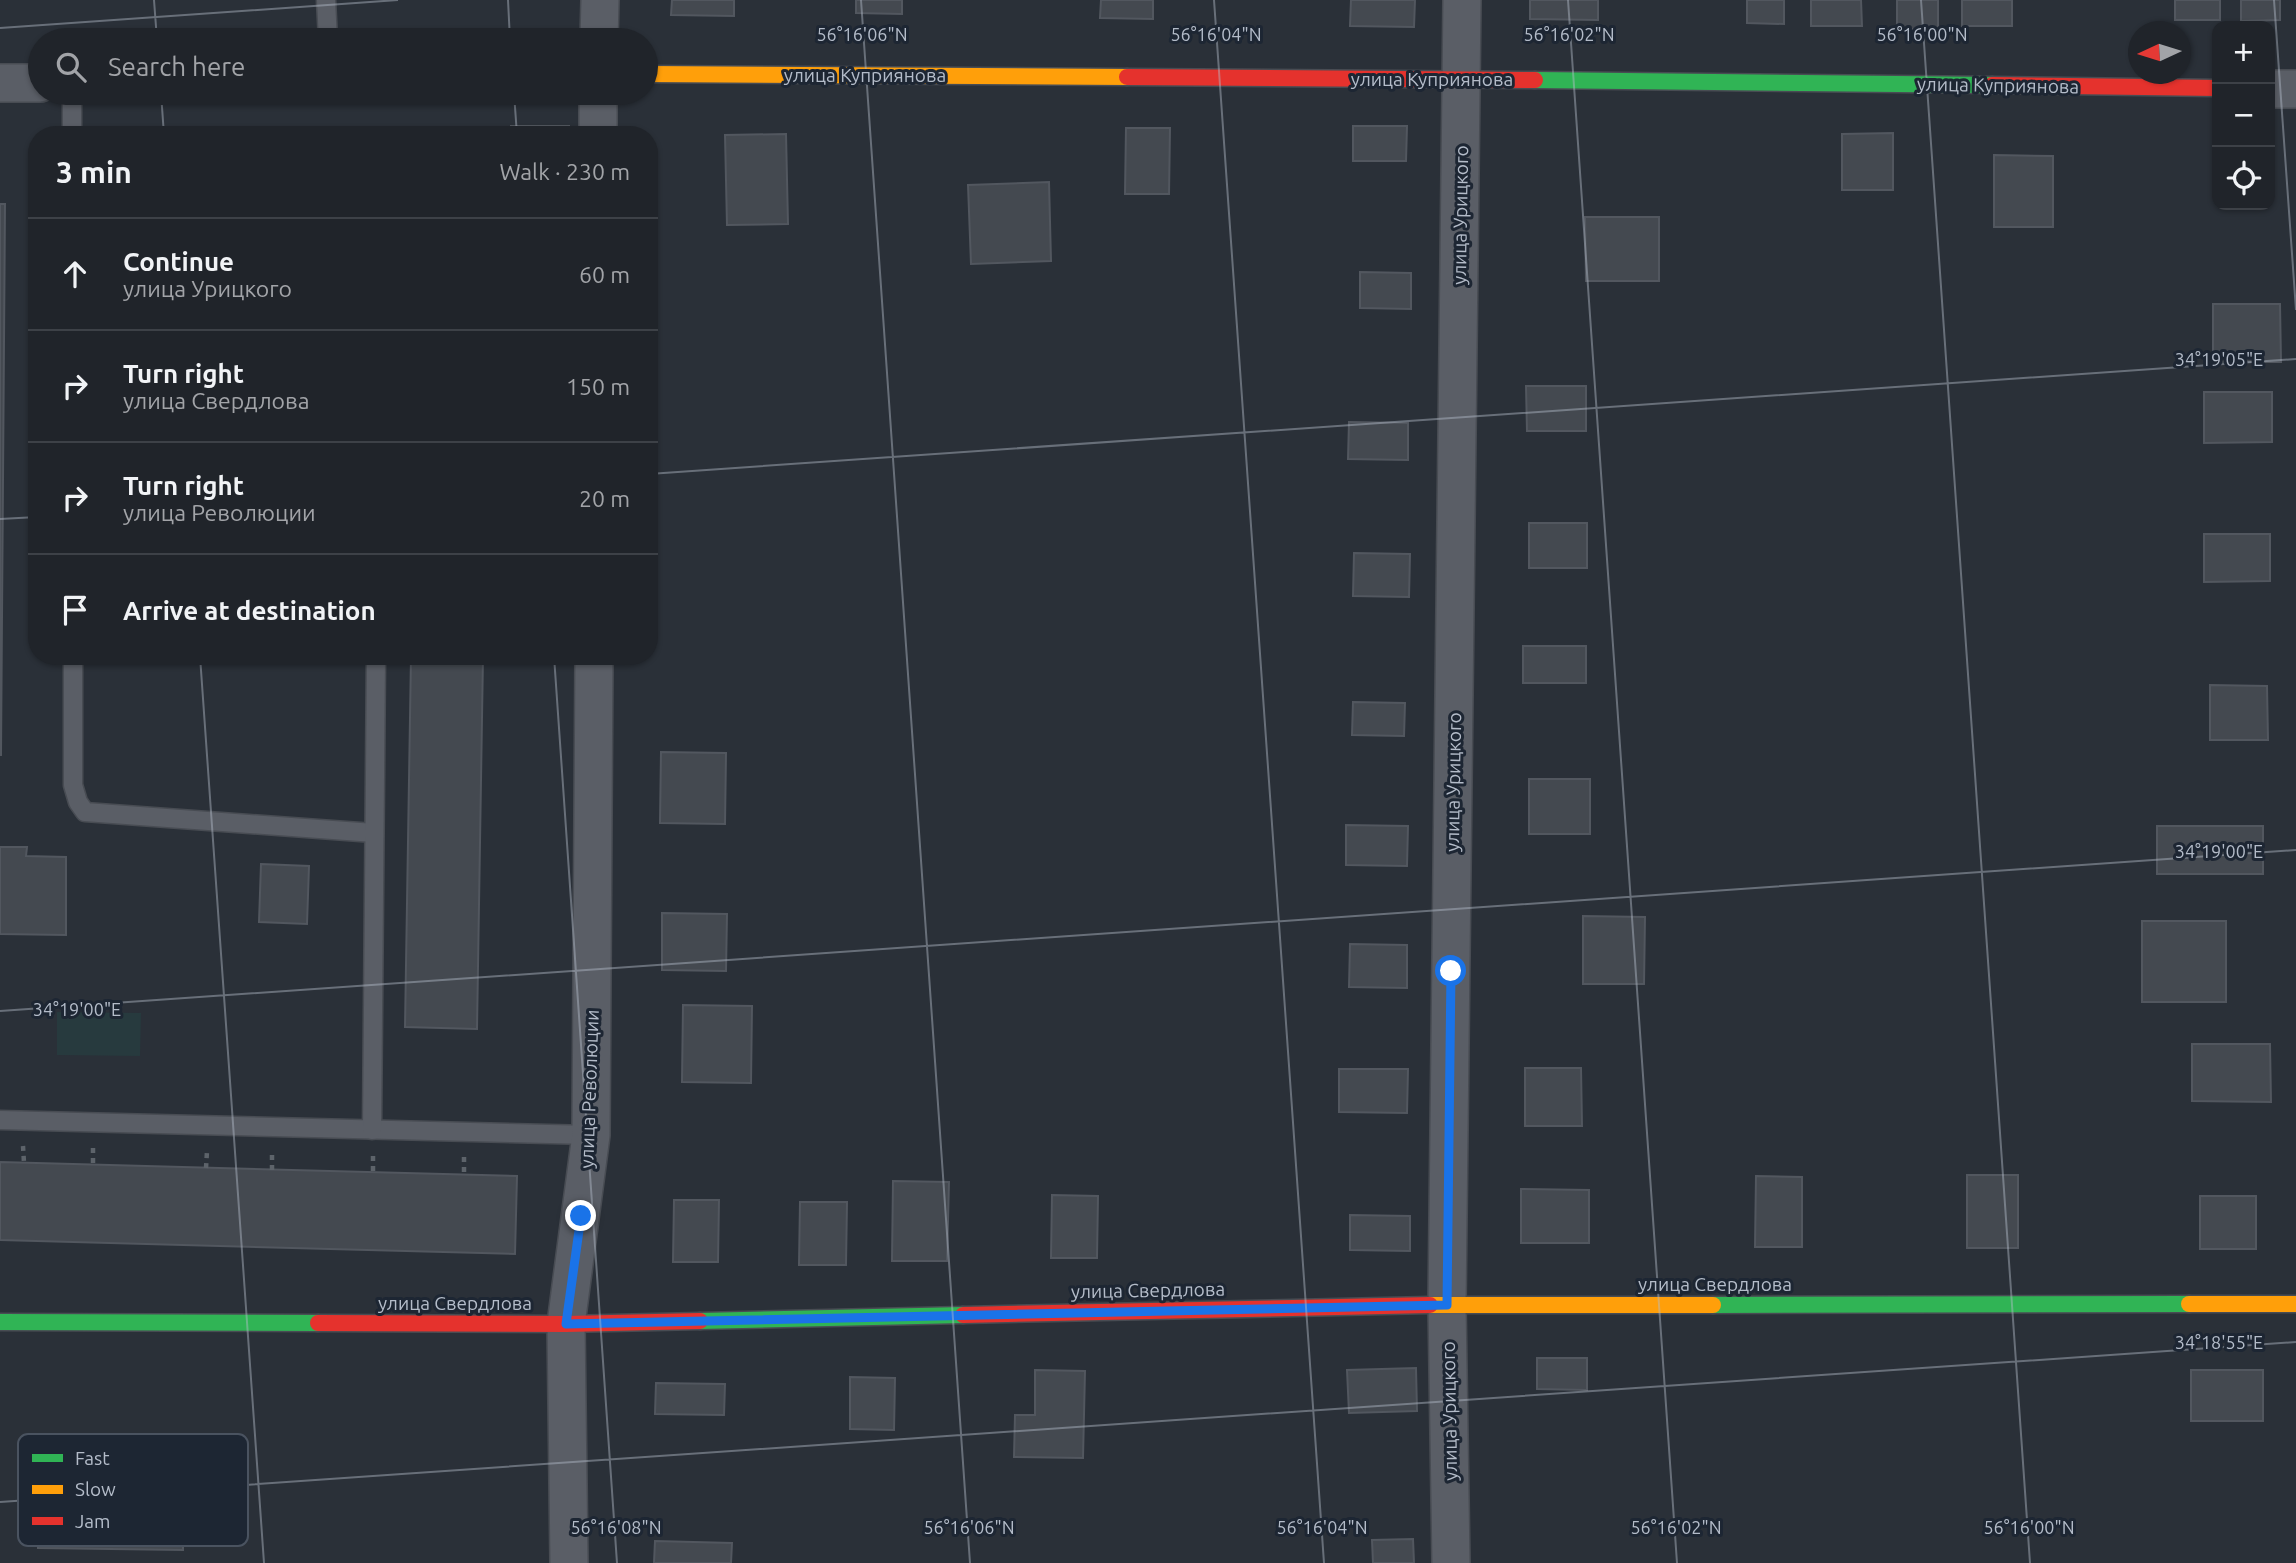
<!DOCTYPE html>
<html lang="en">
<head>
<meta charset="utf-8">
<style>
  :root { --surface:#20242a; --page:#2d3036; --text:#f1f3f6; --muted:#a2a4a8; --line:#3d4147 }
  body { margin:0; font-family:Ubuntu,sans-serif; background:var(--page); color:var(--text) }
  .controls { position:absolute; right:21px; top:21px; display:grid; overflow:hidden; border-radius:14px; box-shadow:0 2px 5px #0004 }
  .controls button { width:63px; height:63px; display:grid; place-items:center; padding:0; border:0; border-bottom:2px solid var(--line); background:var(--surface); color:var(--text); font:35px sans-serif }
  .compass { position:absolute; left:2128px; top:21px; width:63px; height:63px; border-radius:50%; background:var(--surface); box-shadow:0 2px 5px #0004; rotate:266deg }
  .stop { position:absolute; width:21px; height:21px; margin:-16px; border:5px solid #1a73e8; border-radius:50%; background:#fff }
  .stop.end { background:#1a73e8; border-color:#fff; box-shadow:0 2px 7px #0008 }
  .list { margin:0; padding:0; list-style:none }
  h2 { display:flex; justify-content:space-between; align-items:center; height:91px; margin:0; padding:0 28px; font-size:30px }
  h2 small { font-size:23px; font-weight:400; color:var(--muted) }
  .list li { display:grid; grid-template-columns:46px 1fr auto; gap:21px; align-items:center; box-sizing:border-box; height:112px; padding:0 28px; border-top:2px solid var(--line) }
  .list b { display:block; font-size:26px; white-space:nowrap }
  .list p { margin:0; font-size:23px; white-space:nowrap; color:var(--muted) }
  .list em { font-size:23px; font-style:normal; color:var(--muted) }
  .icon { flex:none; width:38px; height:38px; fill:none; stroke:currentColor; stroke-width:2; stroke-linecap:round; stroke-linejoin:round }
  .map { position:relative; flex:none; width:2296px; height:1563px; overflow:hidden }
  .search { position:absolute; background:var(--surface); box-shadow:0 2px 5px #0004; left:28px; top:28px; width:630px; height:77px; display:flex; align-items:center; gap:18px; box-sizing:border-box; padding:0 24px; border-radius:38px; color:var(--muted); font-size:26px }
  .panel { position:absolute; background:var(--surface); box-shadow:0 2px 5px #0004; left:28px; top:126px; width:630px; height:539px; border-radius:28px }
  .map>svg:first-child { display:block }
  .green { fill:#273a3e }
  .building { fill:#444950; stroke:#52575f; stroke-width:2 }
  .lines { fill:none; stroke-linecap:round; stroke-linejoin:round }
  .lane-casing { stroke:#484c53; stroke-width:21 }
  .street-casing { stroke:#484c53; stroke-width:40 }
  .fast-casing { stroke:#484c53; stroke-width:19 }
  .slow-casing { stroke:#484c53; stroke-width:19 }
  .jam-casing { stroke:#484c53; stroke-width:19 }
  .path { stroke:#5d636a; stroke-width:4.5; stroke-dasharray:5 5; stroke-linecap:butt }
  .lane { stroke:#5a5e66; stroke-width:18 }
  .street { stroke:#5a5e66; stroke-width:37 }
  .fast { stroke:#30b455; stroke-width:16 }
  .slow { stroke:#ff9f0a; stroke-width:16 }
  .jam { stroke:#e5322d; stroke-width:16 }
  .route { stroke:#1a73e8; stroke-width:9 }
  .ticks { fill:none; stroke:#b4bcc9; stroke-width:2; stroke-opacity:0.45 }
  .labels { text-anchor:middle; dominant-baseline:central; stroke-width:6; stroke-linejoin:round; paint-order:stroke }
  .street-label { font-size:19px; fill:#b4bcc9; stroke:#1d2633 }
  .key { fill:#1d2633; stroke:#4a5360; stroke-width:2 }
  .key-label { font-size:19px; fill:#b4bcc9 }
  .ticks-label { font-size:18px; text-anchor:middle; fill:#b4bcc9; stroke:#1d2633; stroke-width:6; stroke-linejoin:round; paint-order:stroke }
</style>
</head>
<body>
<div class="map">
<svg width="2296" height="1563" viewBox="0 0 2296 1563">
  <rect width="100%" height="100%" fill="#2a3038"/>
  <path class="green" d="M57,1012L141,1013L140,1056L57,1055Z"/>
  <g class="building">
    <path d="M672,0H734V16L671,15Z"/>
    <path d="M856,0H902V14L856,13Z"/>
    <path d="M1101,0H1153V19L1100,18Z"/>
    <path d="M1351,0H1415L1414,27L1350,26Z"/>
    <path d="M1530,0H1598V20L1530,19Z"/>
    <path d="M1747,0H1784V24L1747,23Z"/>
    <path d="M1811,0H1861L1862,26H1811Z"/>
    <rect x="1897" y="0" width="41" height="29"/>
    <rect x="1962" y="0" width="50" height="26"/>
    <rect x="2175" y="0" width="45" height="20"/>
    <path d="M2241,0H2280V20L2241,21Z"/>
    <rect x="511" y="126" width="58" height="9"/>
    <path d="M1353,126H1407L1406,161H1353Z"/>
    <path d="M1126,128H1170L1169,194H1125Z"/>
    <path d="M1893,133V190H1842V134Z"/>
    <path d="M786,134L788,224L727,225L725,135Z"/>
    <path d="M1994,155L2053,156V227H1994Z"/>
    <path d="M1049,182L1051,261L971,264L968,185Z"/>
    <path d="M0,204H5L1,755H0Z"/>
    <path d="M1585,217H1659V281H1586Z"/>
    <path d="M1360,272L1411,273V309L1360,308Z"/>
    <path d="M2213,304H2280L2281,362H2213Z"/>
    <path d="M1526,386H1586V431H1527Z"/>
    <path d="M2204,392H2272V442L2204,443Z"/>
    <path d="M1349,422L1408,423V460L1348,459Z"/>
    <rect x="1529" y="523" width="58" height="45"/>
    <path d="M2204,534H2270V581L2204,582Z"/>
    <path d="M1354,553L1410,554L1409,597L1353,596Z"/>
    <rect x="1523" y="646" width="63" height="37"/>
    <path d="M411,656H483L477,1029L405,1027Z"/>
    <path d="M2210,685L2267,686L2268,740H2210Z"/>
    <path d="M1353,702L1405,703L1404,736L1352,735Z"/>
    <path d="M661,752L726,753L725,824L660,823Z"/>
    <rect x="1529" y="779" width="61" height="55"/>
    <path d="M1346,825L1408,826L1407,866L1346,865Z"/>
    <rect x="2157" y="826" width="106" height="48"/>
    <path d="M0,847H27L26,856L66,857V935L0,934Z"/>
    <path d="M261,864L309,866L307,924L259,922Z"/>
    <path d="M662,913L727,914L726,971L662,970Z"/>
    <path d="M1583,916L1645,917L1644,984H1583Z"/>
    <rect x="2142" y="921" width="84" height="81"/>
    <path d="M1350,944L1407,945V988L1349,987Z"/>
    <path d="M683,1005L752,1006L751,1083L682,1082Z"/>
    <path d="M2192,1044H2270L2271,1102L2192,1101Z"/>
    <path d="M1525,1068H1581L1582,1126H1525Z"/>
    <path d="M1339,1069H1408L1407,1113L1339,1112Z"/>
    <path d="M0,1162L517,1176L515,1254L0,1240Z"/>
    <rect x="1967" y="1175" width="51" height="73"/>
    <path d="M1756,1176L1802,1177V1247H1755Z"/>
    <path d="M893,1181L949,1182L947,1261H892Z"/>
    <path d="M1521,1189L1589,1190V1243H1521Z"/>
    <path d="M1052,1195L1098,1196L1097,1258H1051Z"/>
    <rect x="2200" y="1196" width="56" height="53"/>
    <path d="M674,1200H719L718,1262H673Z"/>
    <path d="M800,1202H847L846,1265H799Z"/>
    <path d="M1350,1215L1410,1216V1251L1350,1250Z"/>
    <path d="M1537,1358H1587V1390L1537,1389Z"/>
    <path d="M1416,1368L1417,1411L1349,1413L1347,1370Z"/>
    <path d="M1035,1370L1085,1371L1083,1458L1014,1457L1015,1415H1035Z"/>
    <rect x="2191" y="1370" width="72" height="51"/>
    <path d="M850,1377L895,1378L894,1430L850,1429Z"/>
    <path d="M656,1383L725,1384L724,1415L655,1414Z"/>
    <path d="M39,1467L184,1469L183,1550L38,1548Z"/>
    <path d="M1413,1539L1414,1563H1373L1372,1540Z"/>
    <path d="M655,1541L732,1543L731,1563H654Z"/>
  </g>
  <g class="lines">
    <defs>
      <g id="lane">
        <path d="M326,0L328,40"/>
        <path d="M72,93V135"/>
        <path d="M73,656V785L78,802L85,812L374,833"/>
        <path d="M0,1120L591,1135"/>
        <path d="M372,1130L376,656"/>
      </g>
      <g id="street">
        <path d="M599,40L600,0"/>
        <path d="M0,83H40"/>
        <path d="M2270,89H2296"/>
        <path d="M598,135V93"/>
        <path d="M569,1563L566,1324L591,1135L594,656"/>
        <path d="M1451,1563L1447,1305L1462,0"/>
      </g>
      <g id="fast">
        <path d="M1535,80L1992,85"/>
        <path d="M1713,1305L2189,1304"/>
        <path d="M700,1321L963,1315"/>
        <path d="M0,1322L318,1323"/>
      </g>
      <g id="slow">
        <path d="M646,74L1127,77"/>
        <path d="M2189,1304H2296"/>
        <path d="M1430,1305H1713"/>
      </g>
      <g id="jam">
        <path d="M1127,77L1535,80"/>
        <path d="M1992,85L2217,88"/>
        <path d="M963,1315L1430,1305"/>
        <path d="M318,1323L566,1324L700,1321"/>
      </g>
    </defs>
    <use href="#lane" class="lane-casing"/>
    <use href="#street" class="street-casing"/>
    <use href="#fast" class="fast-casing"/>
    <use href="#slow" class="slow-casing"/>
    <use href="#jam" class="jam-casing"/>
    <g class="path">
      <path d="M23,1146L24,1163"/>
      <path d="M93,1148V1165"/>
      <path d="M373,1156V1173"/>
      <path d="M464,1157V1175"/>
      <path d="M206,1168L207,1151"/>
      <path d="M272,1170V1153"/>
    </g>
    <use href="#lane" class="lane"/>
    <use href="#street" class="street"/>
    <use href="#fast" class="fast"/>
    <use href="#slow" class="slow"/>
    <use href="#jam" class="jam"/>
  </g>
  <g class="lines">
    <path class="route" d="M581,1216L566,1324L1447,1305L1451,971"/>
  </g>
  <path class="ticks" d="M154,0L157,40M508,0L510,40M861,0L970,1563M1214,0L1324,1563M1568,0L1677,1563M1921,0L2030,1563M2274,0L2296,310M0,28L398,0M161,93L164,135M514,93L517,135M649,474L2296,359M0,519L37,517M200,656L264,1563M554,656L617,1563M0,1011L2296,850M0,1502L2296,1342"/>
  <g class="labels">
    <g class="street-label">
      <text x="865" y="75">улица Куприянова</text>
      <text x="1432" y="79">улица Куприянова</text>
      <text transform="translate(1998 85) rotate(1)">улица Куприянова</text>
      <text transform="translate(1460 215) rotate(-89)">улица Урицкого</text>
      <text transform="translate(1453 782) rotate(-89)">улица Урицкого</text>
      <text transform="translate(589 1089) rotate(-88)">улица Революции</text>
      <text x="1715" y="1284">улица Свердлова</text>
      <text transform="translate(1148 1290) rotate(-1)">улица Свердлова</text>
      <text x="455" y="1303">улица Свердлова</text>
      <text transform="translate(1449 1411) rotate(-91)">улица Урицкого</text>
    </g>
  </g>
  <rect x="18" y="1434" width="230" height="112" rx="10" class="key"/>
  <rect x="32" y="1454" width="31" height="8" fill="#30b455"/>
  <rect x="32" y="1485" width="31" height="9" fill="#ff9f0a"/>
  <rect x="32" y="1517" width="31" height="8" fill="#e5322d"/>
  <g class="key-label">
    <text x="75" y="1465">Fast</text>
    <text x="75" y="1496">Slow</text>
    <text x="75" y="1528">Jam</text>
  </g>
  <g class="ticks-label">
    <text x="862" y="41">56°16'06"N</text>
    <text x="1216" y="41">56°16'04"N</text>
    <text x="1569" y="41">56°16'02"N</text>
    <text x="1922" y="41">56°16'00"N</text>
    <text x="2219" y="366">34°19'05"E</text>
    <text x="2219" y="858">34°19'00"E</text>
    <text x="77" y="1016">34°19'00"E</text>
    <text x="2219" y="1349">34°18'55"E</text>
    <text x="616" y="1534">56°16'08"N</text>
    <text x="969" y="1534">56°16'06"N</text>
    <text x="1322" y="1534">56°16'04"N</text>
    <text x="1676" y="1534">56°16'02"N</text>
    <text x="2029" y="1534">56°16'00"N</text>
  </g>
</svg>
<div class="controls">
<button>+</button>
<button>−</button>
<button><svg class="icon" aria-label="locate" viewBox="0 0 24 24"><circle cx="12" cy="12" r="6"/><path d="M12 2v4M12 18v4M2 12h4M18 12h4"/></svg></button>
</div>
<svg class="compass" viewBox="-18 -18 36 36"><path d="M0-13l5 13h-10z" fill="#e53935"/><path d="M0 13l5-13h-10z" fill="#a2a4a8"/></svg>
<div class="stop" style="left:1451px;top:971px"></div>
<div class="stop end" style="left:581px;top:1216px"></div>
<div class="search"><svg class="icon" aria-label="search" viewBox="0 0 24 24"><circle cx="10" cy="10" r="6"/><path d="M15 15l6 6"/></svg>Search here</div>
<section class="panel">
<h2>3 min<small>Walk · 230 m</small></h2>
<ul class="list">
<li><svg class="icon" aria-label="ahead" viewBox="0 0 24 24"><path d="M12 20V5M6 11l6-6 6 6"/></svg><div><b>Continue</b><p>улица Урицкого</p></div><em>60 m</em></li>
<li><svg class="icon" aria-label="right" viewBox="0 0 24 24"><path d="M7 20v-9h11M14 6l5 5-5 5"/></svg><div><b>Turn right</b><p>улица Свердлова</p></div><em>150 m</em></li>
<li><svg class="icon" aria-label="right" viewBox="0 0 24 24"><path d="M7 20v-9h11M14 6l5 5-5 5"/></svg><div><b>Turn right</b><p>улица Революции</p></div><em>20 m</em></li>
<li><svg class="icon" aria-label="arrive" viewBox="0 0 24 24"><path d="M6 21V4h12l-3 4 3 4H6"/></svg><div><b>Arrive at destination</b></div></li>
</ul>
</section>
</div>
</body>
</html>
